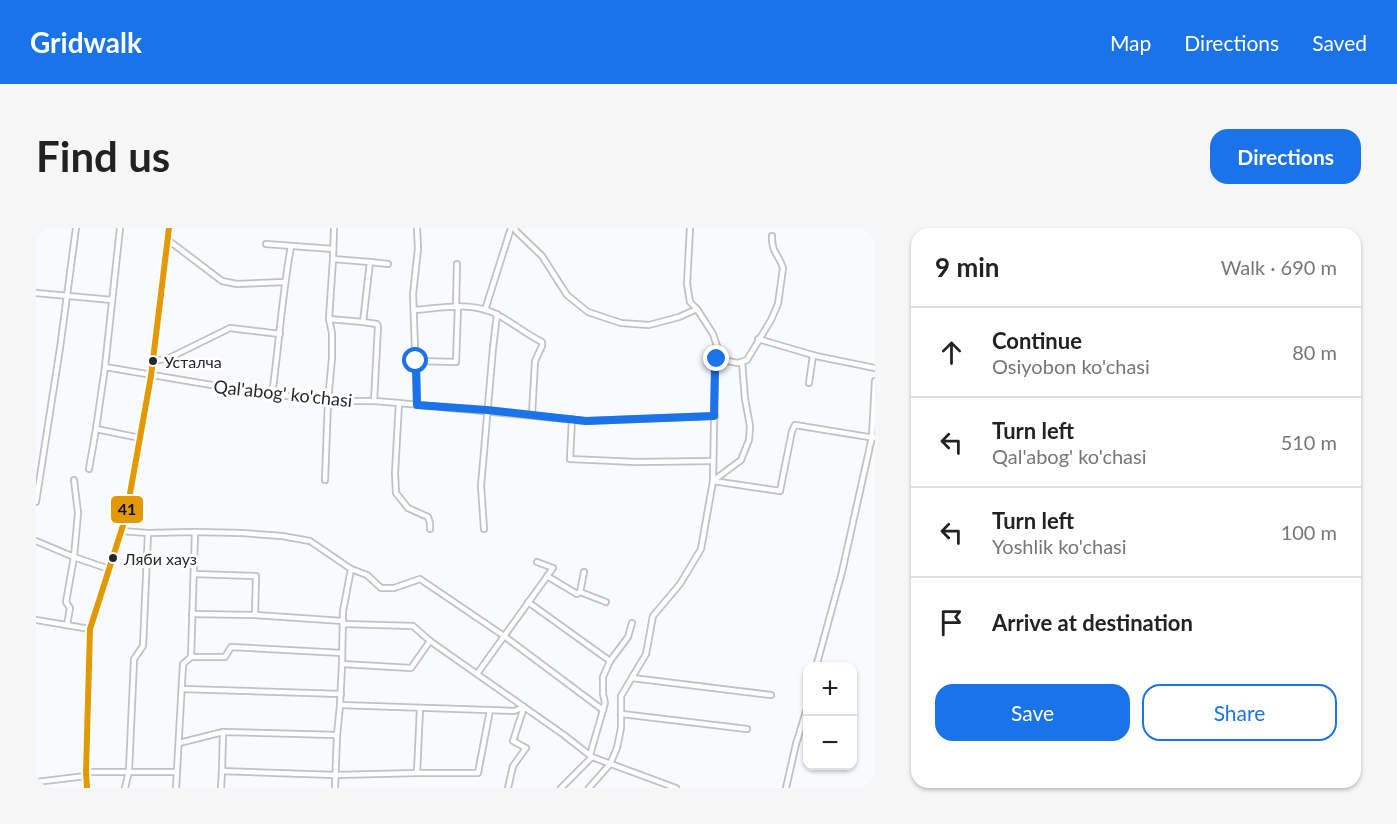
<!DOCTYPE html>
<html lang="en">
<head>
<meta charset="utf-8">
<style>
  :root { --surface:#fff; --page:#f6f6f6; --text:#222; --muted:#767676; --line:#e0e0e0; --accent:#1a73e8 }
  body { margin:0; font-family:Lato,sans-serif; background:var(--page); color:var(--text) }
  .controls { position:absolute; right:18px; bottom:18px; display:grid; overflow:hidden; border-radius:12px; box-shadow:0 2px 4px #0004 }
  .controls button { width:54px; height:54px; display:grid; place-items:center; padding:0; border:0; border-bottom:2px solid var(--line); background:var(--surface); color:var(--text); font:30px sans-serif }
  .stop { position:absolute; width:18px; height:18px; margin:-14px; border:4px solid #1a73e8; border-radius:50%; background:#fff }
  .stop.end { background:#1a73e8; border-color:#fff; box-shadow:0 2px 6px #0008 }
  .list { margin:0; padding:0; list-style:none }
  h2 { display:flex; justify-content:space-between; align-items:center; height:78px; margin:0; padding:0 24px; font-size:26px }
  h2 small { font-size:20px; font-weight:400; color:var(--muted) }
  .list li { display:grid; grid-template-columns:39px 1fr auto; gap:18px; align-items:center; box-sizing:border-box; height:90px; padding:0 24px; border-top:2px solid var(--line) }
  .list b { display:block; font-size:22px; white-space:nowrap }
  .list p { margin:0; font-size:20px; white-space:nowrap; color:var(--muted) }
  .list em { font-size:20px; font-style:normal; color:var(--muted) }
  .actions { display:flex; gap:12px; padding:18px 24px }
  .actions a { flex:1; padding:14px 0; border:2px solid var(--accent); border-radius:18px; text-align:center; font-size:21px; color:var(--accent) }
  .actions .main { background:var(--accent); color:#fff }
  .icon { flex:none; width:33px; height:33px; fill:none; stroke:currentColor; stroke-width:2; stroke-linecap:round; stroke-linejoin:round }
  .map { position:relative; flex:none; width:839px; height:560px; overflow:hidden; border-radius:18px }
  header { display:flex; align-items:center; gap:36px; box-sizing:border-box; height:84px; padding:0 30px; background:var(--accent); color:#fff }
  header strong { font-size:28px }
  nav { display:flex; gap:33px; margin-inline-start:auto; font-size:21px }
  .intro { display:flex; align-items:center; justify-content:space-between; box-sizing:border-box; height:144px; padding:0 36px }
  h1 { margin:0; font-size:42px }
  .button { padding:15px 27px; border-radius:18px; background:var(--accent); color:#fff; font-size:21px; font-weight:700 }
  main { display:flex; gap:36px; padding:0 36px }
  aside { flex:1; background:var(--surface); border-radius:18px; box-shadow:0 2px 4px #0004 }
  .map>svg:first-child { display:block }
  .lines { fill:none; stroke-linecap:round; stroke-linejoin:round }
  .minor-casing { stroke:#bfc1c3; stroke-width:8 }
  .major-casing { stroke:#bfc1c3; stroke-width:9 }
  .minor { stroke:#fefeff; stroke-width:4.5 }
  .major { stroke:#fefeff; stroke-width:6 }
  .bus-1-casing { stroke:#fff; stroke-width:10 }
  .bus-1 { stroke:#e29904; stroke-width:6 }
  .route { stroke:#1a73e8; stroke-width:8 }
  .bus-dot { fill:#262728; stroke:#fff; stroke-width:2 }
  .labels { text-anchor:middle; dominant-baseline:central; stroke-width:6; stroke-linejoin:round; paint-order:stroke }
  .bus-label { font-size:16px; fill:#262728; stroke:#fff; text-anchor:start }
  .street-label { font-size:18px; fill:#262728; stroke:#fff }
  .line-badge { stroke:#fff; stroke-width:2 }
  .pale-badge-label { font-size:16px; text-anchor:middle; font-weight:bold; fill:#111 }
</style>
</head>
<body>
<header>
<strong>Gridwalk</strong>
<nav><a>Map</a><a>Directions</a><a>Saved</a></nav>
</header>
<div class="intro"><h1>Find us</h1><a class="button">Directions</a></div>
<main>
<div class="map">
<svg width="839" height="560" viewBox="0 0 839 560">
  <rect width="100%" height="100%" fill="#f8fafd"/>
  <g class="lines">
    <defs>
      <g id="minor">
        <path d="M381,0L382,21L377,66L381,177"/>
        <path d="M479,0L480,3L506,28L531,67L552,84L585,95L613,97L643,89L661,81"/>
        <path d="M132,12L186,53L201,56L249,54"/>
        <path d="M230,16L297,21"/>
        <path d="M334,34L352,36"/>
        <path d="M0,65L76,72"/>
        <path d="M420,78L421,36"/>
        <path d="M378,82C406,80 436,73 462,87C477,95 490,106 506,114V118L499,133L496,187"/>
        <path d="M449,82L475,0"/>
        <path d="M293,91L327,94L334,34L297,31"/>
        <path d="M327,94L341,96L342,99L338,173"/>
        <path d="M722,111L780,128L839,140"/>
        <path d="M681,131L702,135L711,132L735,92L742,76L747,40C742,24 736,27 736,8"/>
        <path d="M117,133L133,130L194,100L244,106"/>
        <path d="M380,133L420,134L422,78"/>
        <path d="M706,134L709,171L714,198L713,212L705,232L677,253L744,263L756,203L759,197L839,210"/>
        <path d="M69,139L211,163L292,173H338L363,175L550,193L679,188"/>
        <path d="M773,155L777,127"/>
        <path d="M236,167C243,117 246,67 255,18"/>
        <path d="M363,175L359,245L360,265L372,280L392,289L394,295V301"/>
        <path d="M536,191L534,231L600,234L677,233"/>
        <path d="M60,201L69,139L84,0"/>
        <path d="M53,241L60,201L104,210"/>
        <path d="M289,252L292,173L296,130V105L293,91L297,31L298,0"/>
        <path d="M0,274L24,120L40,0"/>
        <path d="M448,301L445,258L457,120L461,86"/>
        <path d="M85,303L112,305L159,304L206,305L246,308L274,313L315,341L331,347L345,360H358L384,351L468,408L567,482"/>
        <path d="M0,313L38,329L73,341"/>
        <path d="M501,334L517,340L441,446L528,507L556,529L640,560"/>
        <path d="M511,348L541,366L544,364L548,344"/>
        <path d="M544,364L570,374"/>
        <path d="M492,374L574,433L592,409L596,395"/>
        <path d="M156,386L219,387L220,348L158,346"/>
        <path d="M219,387L307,393"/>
        <path d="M0,392L54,401"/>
        <path d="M307,396L377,398L394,413"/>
        <path d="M31,397L34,380L30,374L38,329L42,285L38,252"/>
        <path d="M155,429H189L195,419L306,425"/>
        <path d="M306,436L375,440L394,413L441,446"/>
        <path d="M780,439L806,344L836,209L839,153"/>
        <path d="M596,450L735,467"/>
        <path d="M146,461L305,466"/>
        <path d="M304,477L478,483L488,479"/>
        <path d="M586,486L711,501"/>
        <path d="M143,515L187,504L301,507"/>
        <path d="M554,527L569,475L567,466V449L574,433"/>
        <path d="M186,543L187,504"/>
        <path d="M50,544H141"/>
        <path d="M381,545L384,480"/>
        <path d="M0,554L50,548"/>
        <path d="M89,560L93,543L98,431L107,418L112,305"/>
        <path d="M140,560L147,436L155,429L159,304"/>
        <path d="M185,560L186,543L299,547L381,545H442L454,482"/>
        <path d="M299,560L301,507L304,477L306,436L307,383L315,341"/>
        <path d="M472,560L477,538L490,520L477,513L488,479"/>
        <path d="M525,560L556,529"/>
        <path d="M553,560L574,536L581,520L585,500V468L610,426L617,388L644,356L665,321L677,253L679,140L682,121L677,106L661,81L654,74L651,56L654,0"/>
        <path d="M750,560L760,516L772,477"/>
      </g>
      <path id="major" d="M51,560L50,544L54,401L90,288L115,148L133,0"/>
    </defs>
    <use href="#minor" class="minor-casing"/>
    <use href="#major" class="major-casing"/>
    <use href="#minor" class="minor"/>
    <use href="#major" class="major"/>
    <defs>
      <path id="bus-1" d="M51,560L50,544L54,401L90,288L115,148L133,0"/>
    </defs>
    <use href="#bus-1" class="bus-1-casing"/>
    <use href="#bus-1" class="bus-1"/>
  </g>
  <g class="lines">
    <path class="route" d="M380,133L381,177L451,182L550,193L678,188L679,140L681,131"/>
  </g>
  <g class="bus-dot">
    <circle cx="117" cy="133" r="5"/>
    <circle cx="77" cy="330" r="5"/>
  </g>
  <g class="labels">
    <g class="bus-label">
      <text x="128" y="133">Усталча</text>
      <text x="88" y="330">Ляби хауз</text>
    </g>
    <g class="street-label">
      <text transform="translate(247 165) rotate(6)">Qal'abog' ko'chasi</text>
    </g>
  </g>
  <rect class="line-badge" x="74" y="267" width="34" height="29" rx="6" fill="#e29904"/>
  <g class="pale-badge-label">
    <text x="91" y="287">41</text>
  </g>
</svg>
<div class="controls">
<button>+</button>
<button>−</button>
</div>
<div class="stop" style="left:380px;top:133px"></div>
<div class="stop end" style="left:681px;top:131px"></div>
</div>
<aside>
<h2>9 min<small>Walk · 690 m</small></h2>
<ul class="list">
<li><svg class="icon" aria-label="ahead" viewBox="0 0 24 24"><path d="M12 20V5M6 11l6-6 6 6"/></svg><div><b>Continue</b><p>Osiyobon ko'chasi</p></div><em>80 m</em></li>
<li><svg class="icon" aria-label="left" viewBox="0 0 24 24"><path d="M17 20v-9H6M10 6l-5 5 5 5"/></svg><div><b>Turn left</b><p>Qal'abog' ko'chasi</p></div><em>510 m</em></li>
<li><svg class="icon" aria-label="left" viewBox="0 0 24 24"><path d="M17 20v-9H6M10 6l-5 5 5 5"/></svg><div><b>Turn left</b><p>Yoshlik ko'chasi</p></div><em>100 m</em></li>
<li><svg class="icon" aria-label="arrive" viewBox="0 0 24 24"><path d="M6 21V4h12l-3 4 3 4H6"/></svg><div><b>Arrive at destination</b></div></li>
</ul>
<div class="actions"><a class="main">Save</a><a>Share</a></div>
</aside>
</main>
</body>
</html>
